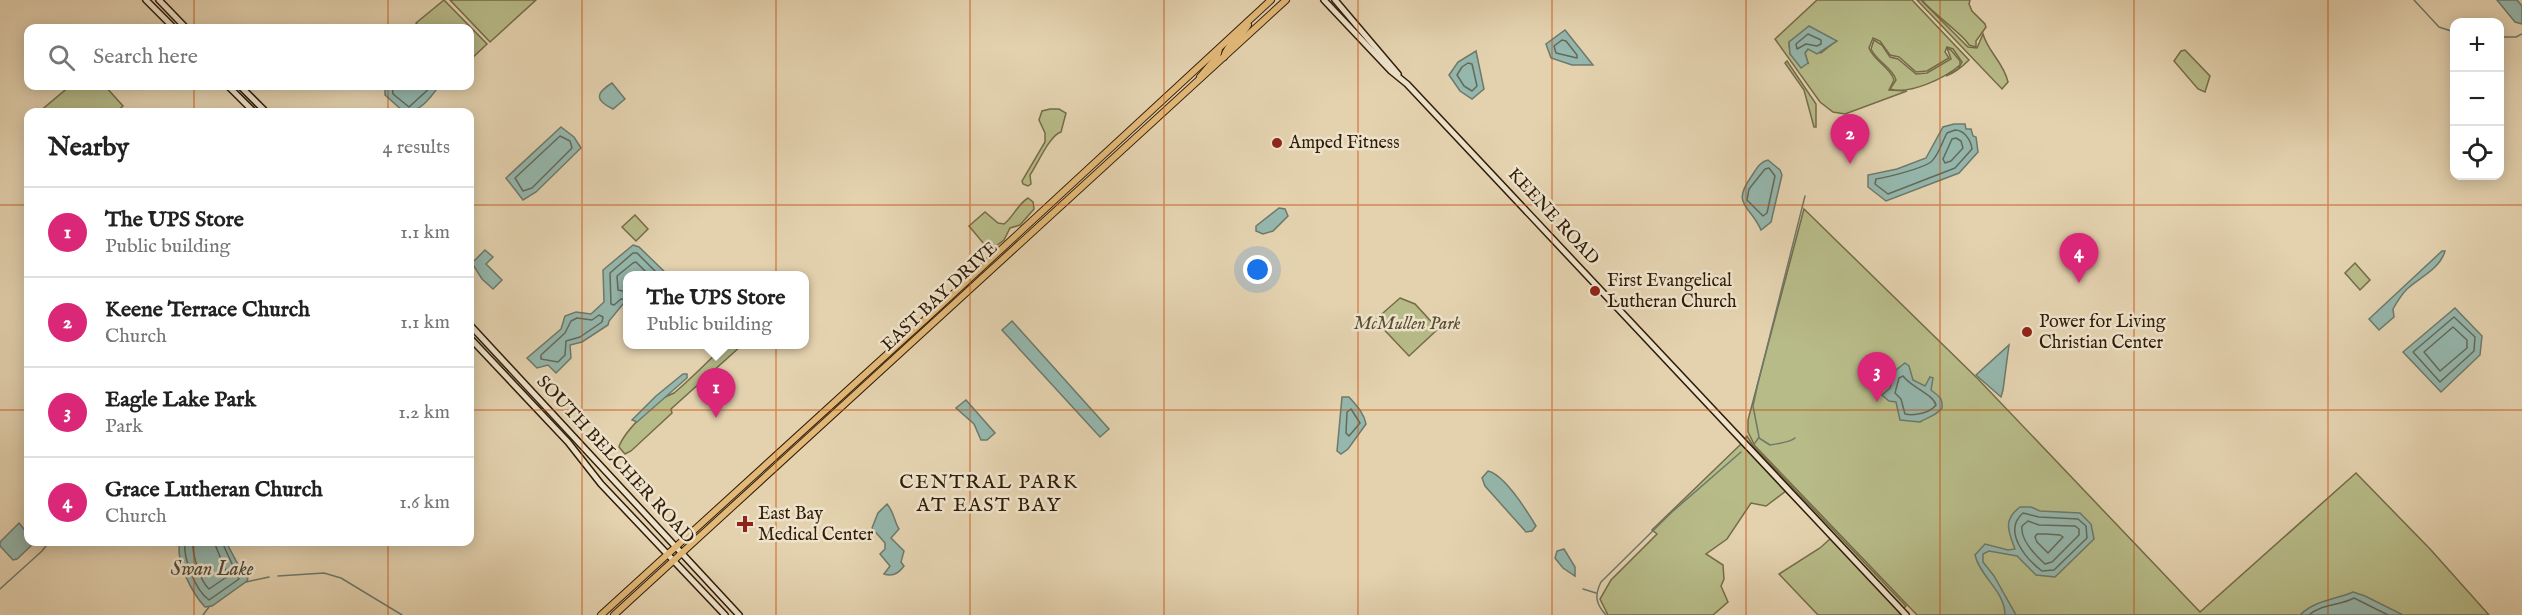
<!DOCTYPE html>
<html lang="en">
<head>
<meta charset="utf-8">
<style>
  :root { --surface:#fff; --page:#f2f2f2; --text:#222; --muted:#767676; --line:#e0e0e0; --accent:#db2777 }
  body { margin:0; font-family:"IM FELL English",serif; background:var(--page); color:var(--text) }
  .controls { position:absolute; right:18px; top:18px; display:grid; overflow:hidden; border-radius:12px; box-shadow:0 3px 15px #0003 }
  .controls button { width:54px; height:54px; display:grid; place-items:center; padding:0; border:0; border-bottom:2px solid var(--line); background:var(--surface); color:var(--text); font:30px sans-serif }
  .you { position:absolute; left:1258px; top:270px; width:21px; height:21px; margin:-15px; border:4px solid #fff; border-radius:50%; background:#1a73e8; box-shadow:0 0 0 9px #1a73e833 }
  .badge { display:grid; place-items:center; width:39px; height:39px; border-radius:50%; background:var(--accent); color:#fff; font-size:20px; font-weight:700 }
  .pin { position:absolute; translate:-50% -50px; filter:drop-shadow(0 2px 3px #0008) }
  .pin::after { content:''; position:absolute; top:32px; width:21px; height:18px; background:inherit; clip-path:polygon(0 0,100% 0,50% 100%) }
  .popup { position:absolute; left:623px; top:271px; width:186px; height:78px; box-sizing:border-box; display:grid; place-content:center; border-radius:12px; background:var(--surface); filter:drop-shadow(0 2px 4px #0005); font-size:20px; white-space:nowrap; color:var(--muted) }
  .popup b { font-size:22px; color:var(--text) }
  .popup::after { content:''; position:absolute; left:50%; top:100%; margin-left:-12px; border:12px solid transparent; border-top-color:var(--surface) }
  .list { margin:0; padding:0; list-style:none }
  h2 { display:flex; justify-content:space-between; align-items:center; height:78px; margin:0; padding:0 24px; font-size:26px }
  h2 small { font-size:20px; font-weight:400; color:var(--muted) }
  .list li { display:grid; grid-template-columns:39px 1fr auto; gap:18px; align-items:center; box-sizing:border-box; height:90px; padding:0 24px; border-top:2px solid var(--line) }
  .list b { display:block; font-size:22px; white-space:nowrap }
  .list p { margin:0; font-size:20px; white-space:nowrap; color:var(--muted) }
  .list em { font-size:20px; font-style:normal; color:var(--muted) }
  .icon { flex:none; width:33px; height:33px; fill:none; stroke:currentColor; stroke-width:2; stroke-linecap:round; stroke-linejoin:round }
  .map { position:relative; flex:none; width:2522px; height:615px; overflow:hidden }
  .search { position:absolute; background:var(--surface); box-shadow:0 3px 15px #0003; left:24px; top:24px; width:450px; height:66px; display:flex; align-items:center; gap:15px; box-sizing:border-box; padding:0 21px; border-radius:12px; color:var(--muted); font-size:22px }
  .panel { position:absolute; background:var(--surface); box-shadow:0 3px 15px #0003; left:24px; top:108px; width:450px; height:438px; border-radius:12px }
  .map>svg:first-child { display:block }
  .green { fill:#b7bb88; stroke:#746c48; stroke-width:1.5; fill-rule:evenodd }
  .water { fill:#95b7ad; stroke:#6d796b; stroke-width:1.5 }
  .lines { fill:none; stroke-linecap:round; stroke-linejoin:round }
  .shore { stroke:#626a5a; stroke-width:1.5 }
  .stream { stroke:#6d796b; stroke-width:1.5 }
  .secondary-casing { stroke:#301c07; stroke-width:8 }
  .primary-casing { stroke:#301c07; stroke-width:8 }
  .secondary { stroke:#ede2cb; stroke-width:5 }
  .primary { stroke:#e2b978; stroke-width:6 }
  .grid { fill:none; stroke:#c34d0b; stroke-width:1.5; stroke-opacity:0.55 }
  .poi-dot { fill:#8f2418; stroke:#ede2cb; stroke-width:2 }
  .labels { text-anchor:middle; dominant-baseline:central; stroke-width:5; stroke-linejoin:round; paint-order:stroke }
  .poi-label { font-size:18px; fill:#301c07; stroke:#ede2cb; text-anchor:start }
  .street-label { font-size:18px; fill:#301c07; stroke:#ede2cb }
  .park-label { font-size:18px; font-style:italic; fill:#584c2e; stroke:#ede2cb }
  .neighbourhood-label { font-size:20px; letter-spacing:1.5px; fill:#301c07; stroke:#ede2cb }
  .water-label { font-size:20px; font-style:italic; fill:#4e4a39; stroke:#ede2cb }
</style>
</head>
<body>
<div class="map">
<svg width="2522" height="615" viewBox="0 0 2522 615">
  <rect width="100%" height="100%" fill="#e4d2af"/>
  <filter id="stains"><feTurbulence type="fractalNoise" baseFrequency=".00333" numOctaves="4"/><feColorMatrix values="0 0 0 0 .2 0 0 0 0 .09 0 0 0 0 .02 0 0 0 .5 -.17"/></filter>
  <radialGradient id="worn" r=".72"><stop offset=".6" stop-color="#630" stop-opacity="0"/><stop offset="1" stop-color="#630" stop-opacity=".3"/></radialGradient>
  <g class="green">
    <path d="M444,0L487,44L470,60V28H421L416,23Z"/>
    <path d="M450,0H536L490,42Z"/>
    <path d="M1817,0H1912L1969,60C1962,67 1955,73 1946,76L1958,69L1962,62L1953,49L1947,47L1945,52L1949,58L1927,71L1916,72L1899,57L1890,55L1880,41L1873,38L1869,48C1874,61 1891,68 1894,80L1889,90L1907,91L1845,114L1833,112L1820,102L1775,39ZM1809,27L1836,41L1821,53L1808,49L1805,53L1808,63L1790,54L1789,42Z"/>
    <path d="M1917,0H1921L1968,47L1977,48L1983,34C1988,52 2004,63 2008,82L2002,89Z"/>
    <path d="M1922,0H1970L1969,4L1972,11L1985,24L1986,27L1976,41V47L1969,45C1964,35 1932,13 1922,0Z"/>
    <path d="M1874,40L1882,45L1890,57L1898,59L1916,74L1927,73L1951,59L1947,48L1951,50L1960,61V65C1945,78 1910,95 1890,89L1896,80C1893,68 1877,62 1871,49Z"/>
    <path d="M2185,50L2210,76L2205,92L2198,89L2174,61L2181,51Z"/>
    <path d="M1787,61L1816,104V127H1814L1804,90L1785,63Z"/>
    <path d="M70,86H105L123,106L116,112H39Z"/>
    <path d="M1050,109H1059L1066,113L1061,132C1050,135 1038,163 1030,175L1031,184L1028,186L1023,184L1022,181L1045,142V133L1039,120L1042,111Z"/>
    <path d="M1028,198L1033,202L1034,209L1020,225L1010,228L1004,240L992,249L984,244L969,226L985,212L998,223L1004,224C1014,216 1017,205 1028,198Z"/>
    <path d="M1804,209L1978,379L2200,612L2356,473L2431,550L2489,615H1917L1755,446L1748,432V420Z"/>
    <path d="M635,215L648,229L636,241L622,227Z"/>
    <path d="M2355,263L2370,280L2360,290L2345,273Z"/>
    <path d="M1400,298L1415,304L1438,329L1409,356L1375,320Z"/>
    <path d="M725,345H742L671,409L672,413L631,451L625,454L619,447C623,433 649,408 662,399C666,396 670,395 674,393C692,378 708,361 725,345Z"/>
    <path d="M1747,436L1754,447L1906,606L1903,609L1744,441Z"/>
    <path d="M1742,443L1786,491L1766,506L1751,503L1727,539L1706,554L1723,565L1724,579L1721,586L1728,602L1713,615H1608L1600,599L1611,580L1657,534L1652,530Z"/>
    <path d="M1831,538L1903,615H1818L1779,574L1820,548Z"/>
  </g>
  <g class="water">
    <path d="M2497,0H2517L2522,6V24L2515,22Z"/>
    <path d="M1809,26L1837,41L1817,54L1808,49L1805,53L1808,63L1801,68L1790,54L1789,42Z"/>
    <path d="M1565,30L1593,65H1572L1551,58L1546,44Z"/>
    <path d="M1476,51L1484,89L1472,99L1460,91L1449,75L1458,62Z"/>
    <path d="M612,83L625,99L613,109C594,100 596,93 612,83Z"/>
    <path d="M385,86H439C431,97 420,113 404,112L385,95Z"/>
    <path d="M1954,124H1965L1966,129H1971L1973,136L1976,137L1978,152L1959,173L1886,201L1868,187V175L1897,169L1926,158L1943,127Z"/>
    <path d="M561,127L574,137L581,148L536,192L523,200L506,178Z"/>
    <path d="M1768,160L1780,170L1782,175L1771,222L1761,230C1750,205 1731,205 1751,177C1756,170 1759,162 1768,160Z"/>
    <path d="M1279,208L1285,209L1288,216L1273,231L1263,234L1256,231V226Z"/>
    <path d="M633,245L639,247L668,275L628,276L627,307L623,304L609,321L608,325L582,342L570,345L571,358L556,373L548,365L537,368L527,358L561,329L565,316L576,312L591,314L604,302L603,270Z"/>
    <path d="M485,250L493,257L486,264L502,280L493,289L482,279L472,263Z"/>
    <path d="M2442,251H2445C2440,269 2420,277 2407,289C2402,294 2397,302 2393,309L2394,317L2379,330L2369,319Z"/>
    <path d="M2455,308L2482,336L2480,355L2441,392L2403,352Z"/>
    <path d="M1012,321L1109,429L1100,437L1002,330Z"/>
    <path d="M2009,345L2003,390L2001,397L1976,375Z"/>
    <path d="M1905,363L1909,366L1913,380L1925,386L1930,377L1933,378L1931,390C1938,396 1943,397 1942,408C1936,416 1928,417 1920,422L1900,420L1896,402L1889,401L1882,395L1890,388L1896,370Z"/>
    <path d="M683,374H687V378L637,422L632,420L656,396Z"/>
    <path d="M1342,397H1349C1357,406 1364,413 1366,424L1348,449L1341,454L1337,451Z"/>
    <path d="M966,400L995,433L987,440H981L974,424L956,408Z"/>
    <path d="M1488,471C1505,475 1527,511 1536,526L1532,531L1526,532L1485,486L1482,478Z"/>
    <path d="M887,504C894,512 894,521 899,529L891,538L904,551L901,562L904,566C899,573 892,577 884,574L890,566L880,554L885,549V543L872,528L878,513Z"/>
    <path d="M2020,507H2031L2040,511L2080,513L2091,524L2094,539L2055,577L2036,575L2017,556L1989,551L1983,554V562L1994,576L2016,615H2005C2005,591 1980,577 1975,555L1985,544L2008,550L2015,549C2009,533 2002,520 2020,507Z"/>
    <path d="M19,523L28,534V542H33V544L17,559L13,560L0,546V542Z"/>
    <path d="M180,542H226L240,568L248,578L247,581L212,606L205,607C192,593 175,561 180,542Z"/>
    <path d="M1564,549L1575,567V576L1563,568L1555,558L1557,551Z"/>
    <path d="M2353,592L2365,596L2403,615H2300C2315,600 2335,600 2353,592Z"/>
  </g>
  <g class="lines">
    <g class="shore">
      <path d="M1808,34L1821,40V44L1817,46L1806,44L1797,49L1796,44Z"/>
      <path d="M1562,40L1566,41L1577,55V58L1556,53L1554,46Z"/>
      <path d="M1468,63L1472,64L1477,86L1472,91L1464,86L1457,75L1462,67Z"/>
      <path d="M392,86L393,94L409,107L432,86"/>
      <path d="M1955,130C1964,130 1971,140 1972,149L1955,168L1888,194L1875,184L1876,179C1888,177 1921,169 1931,162C1939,155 1942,142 1947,133Z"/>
      <path d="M560,136L570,141L572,148L532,188L523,191L515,178Z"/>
      <path d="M1956,138L1961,141L1963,148L1951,161L1945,163L1943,159L1952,139Z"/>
      <path d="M1769,168L1775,176L1767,213L1763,216L1747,200L1749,189L1765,169Z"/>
      <path d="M628,292L618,290L617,276L633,263L636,262L650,276"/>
      <path d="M628,300L621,299L614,305L611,304L610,273L633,253H637L660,276"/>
      <path d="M599,315L603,317L602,322L580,337L566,341L565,355L558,362L541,359V355L565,333L571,321L577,318L592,320Z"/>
      <path d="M2454,317L2475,337L2474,351L2440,382L2413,352Z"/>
      <path d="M2453,327L2467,340V348L2440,371L2424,352Z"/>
      <path d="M1903,376C1912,388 1933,394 1936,405C1930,413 1915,416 1905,414L1901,399L1895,393L1899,378Z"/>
      <path d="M1351,409L1360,423L1349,436L1346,433L1347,412Z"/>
      <path d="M2023,513L2039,517L2078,519L2086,526L2087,538L2054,570L2042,571C2026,559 2002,531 2023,513Z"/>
      <path d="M2028,521L2039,525L2075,526L2079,529V535L2052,562L2045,564C2035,555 2020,539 2022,526Z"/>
      <path d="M2046,534L2060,535L2063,537L2048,553L2037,542L2035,537L2037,534Z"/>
      <path d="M185,542C183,558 195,590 209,600L239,579L222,542"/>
      <path d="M193,542C192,554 200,581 209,589L228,576L214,542"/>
      <path d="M2309,615C2321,604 2339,606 2354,598L2388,615"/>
    </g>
    <g class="stream">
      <path d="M2414,0L2439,27L2454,32"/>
      <path d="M2500,37H2516L2522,34"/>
      <path d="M1759,438L1770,445C1777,444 1790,442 1795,438"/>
      <path d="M1755,443L1759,437L1753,406L1758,383L1805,196"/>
      <path d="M278,576L324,573L341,578L402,615"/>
      <path d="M246,582L269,577"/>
      <path d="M0,589L42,551L49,542"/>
      <path d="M1583,589L1596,593"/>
      <path d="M203,615L209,607"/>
      <path d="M1606,615C1596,604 1594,596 1601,582L1672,512L1741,452"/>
    </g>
    <defs>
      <g id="secondary">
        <path d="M146,0L174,28"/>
        <path d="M159,0L186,28"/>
        <path d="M1324,0L1391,71L1407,84L1906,615"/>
        <path d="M1335,0L1398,74"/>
        <path d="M228,86L254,112"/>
        <path d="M240,86L266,112"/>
        <path d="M470,325L739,615"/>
        <path d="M470,338L568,442L601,484L725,615"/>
      </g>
      <g id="primary">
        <path d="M1224,57C1227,44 1241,37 1248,25"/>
        <path d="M1200,77L1217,57L1219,49"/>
        <path d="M601,615L928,317L1271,0"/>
        <path d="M614,615L1286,0"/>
      </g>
    </defs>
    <use href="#secondary" class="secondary-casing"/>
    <use href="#primary" class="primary-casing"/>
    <use href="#secondary" class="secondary"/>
    <use href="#primary" class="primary"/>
  </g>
  <path class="grid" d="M194,0V28M388,0V28M582,0V615M776,0V615M970,0V615M1164,0V615M1358,0V615M1552,0V615M1746,0V615M1940,0V615M2134,0V615M2328,0V615M194,86V112M388,86V112M0,205H28M470,205H2522M0,410H28M470,410H2522M194,542V615M388,542V615"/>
  <g class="poi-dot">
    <circle cx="1277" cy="143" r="6"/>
    <circle cx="1595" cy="291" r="6"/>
    <circle cx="2027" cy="332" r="6"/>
    <path d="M742 515h6v6h6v6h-6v6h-6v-6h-6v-6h6z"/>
  </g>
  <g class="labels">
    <g class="poi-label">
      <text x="1289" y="143">Amped Fitness</text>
      <text x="1607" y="281">First Evangelical<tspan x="1607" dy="21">Lutheran Church</tspan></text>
      <text x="2039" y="322">Power for Living<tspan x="2039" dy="21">Christian Center</tspan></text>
      <text x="758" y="514">East Bay<tspan x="758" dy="21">Medical Center</tspan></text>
    </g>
    <g class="street-label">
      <text transform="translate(1553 217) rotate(47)">KEENE ROAD</text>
      <text transform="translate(940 297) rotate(-43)">EAST BAY DRIVE</text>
      <text transform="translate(615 460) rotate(47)">SOUTH BELCHER ROAD</text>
    </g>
    <g class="park-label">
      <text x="1407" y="324">McMullen Park</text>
    </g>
    <g class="neighbourhood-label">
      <text x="989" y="482">CENTRAL PARK<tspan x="989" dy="23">AT EAST BAY</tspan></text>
    </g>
    <g class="water-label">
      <text x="212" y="569">Swan Lake</text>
    </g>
  </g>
  <rect width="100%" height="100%" filter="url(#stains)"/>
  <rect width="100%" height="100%" fill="url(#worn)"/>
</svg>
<div class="controls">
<button>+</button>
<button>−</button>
<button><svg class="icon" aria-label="locate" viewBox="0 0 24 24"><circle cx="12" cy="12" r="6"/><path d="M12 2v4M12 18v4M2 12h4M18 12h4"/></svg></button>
</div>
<div class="you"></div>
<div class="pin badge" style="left:716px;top:418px">1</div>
<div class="popup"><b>The UPS Store</b>Public building</div>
<div class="pin badge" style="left:1850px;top:164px">2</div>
<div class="pin badge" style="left:1877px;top:402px">3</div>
<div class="pin badge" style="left:2079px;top:283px">4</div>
<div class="search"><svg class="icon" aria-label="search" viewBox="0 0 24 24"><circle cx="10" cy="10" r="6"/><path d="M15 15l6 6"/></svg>Search here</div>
<section class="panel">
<h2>Nearby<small>4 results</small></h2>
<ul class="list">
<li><span class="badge">1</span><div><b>The UPS Store</b><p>Public building</p></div><em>1.1 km</em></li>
<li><span class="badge">2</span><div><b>Keene Terrace Church</b><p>Church</p></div><em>1.1 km</em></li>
<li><span class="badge">3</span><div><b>Eagle Lake Park</b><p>Park</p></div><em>1.2 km</em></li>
<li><span class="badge">4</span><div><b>Grace Lutheran Church</b><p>Church</p></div><em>1.6 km</em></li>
</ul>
</section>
</div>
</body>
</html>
